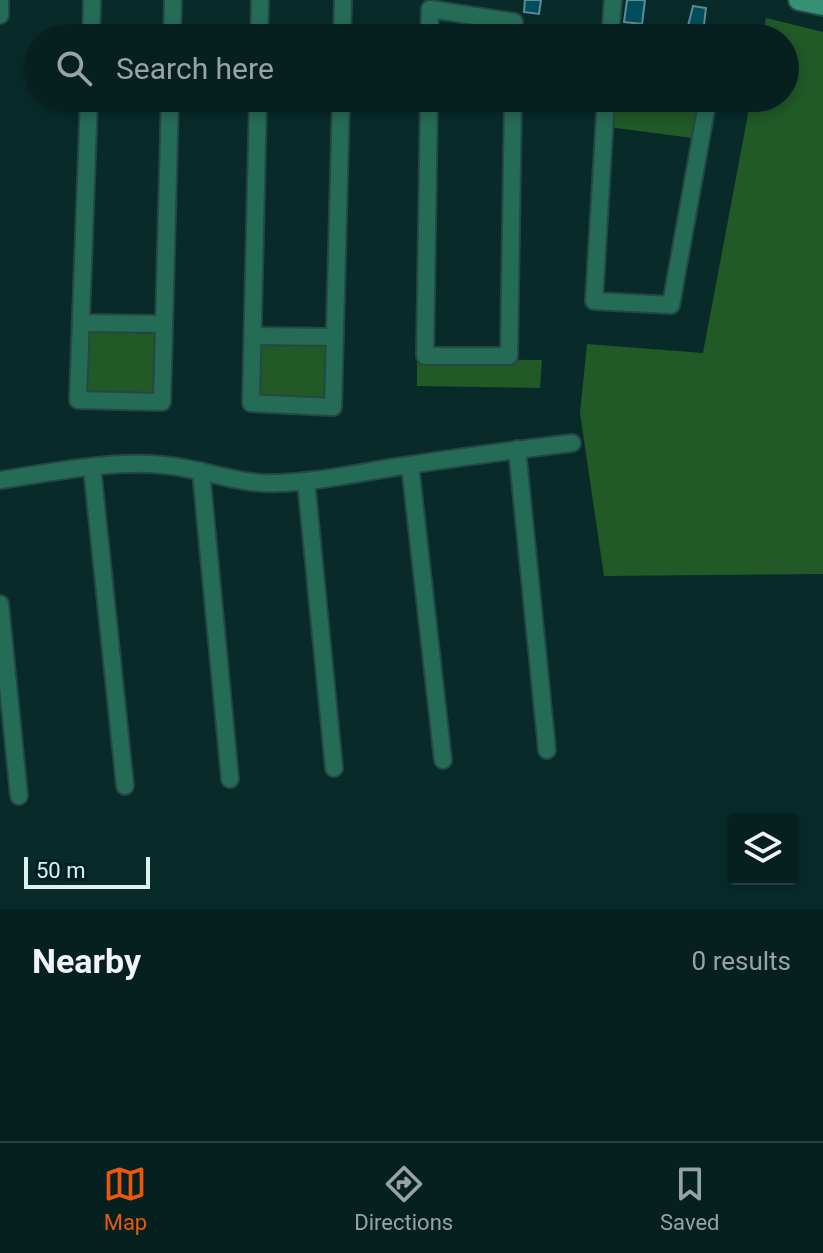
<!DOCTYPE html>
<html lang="en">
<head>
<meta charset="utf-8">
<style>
  :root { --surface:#062020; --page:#0f2829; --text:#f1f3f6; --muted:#98a3a5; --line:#273e3e; --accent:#ea580c }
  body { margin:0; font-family:Roboto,sans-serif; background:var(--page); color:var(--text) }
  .controls { position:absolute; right:24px; bottom:24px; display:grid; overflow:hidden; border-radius:8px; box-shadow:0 4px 12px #0003 }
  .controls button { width:72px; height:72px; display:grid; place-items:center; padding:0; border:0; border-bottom:2px solid var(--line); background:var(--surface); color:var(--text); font:40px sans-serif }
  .scale { position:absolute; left:24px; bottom:20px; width:126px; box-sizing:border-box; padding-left:8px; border:4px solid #dbf2f1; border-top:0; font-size:22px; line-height:28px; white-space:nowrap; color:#dbf2f1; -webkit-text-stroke:6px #002121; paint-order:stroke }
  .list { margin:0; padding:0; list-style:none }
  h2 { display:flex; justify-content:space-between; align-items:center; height:104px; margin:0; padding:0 32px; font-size:34px }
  h2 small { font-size:26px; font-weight:400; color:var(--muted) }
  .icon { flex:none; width:44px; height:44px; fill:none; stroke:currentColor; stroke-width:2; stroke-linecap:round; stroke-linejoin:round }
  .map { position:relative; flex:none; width:823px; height:909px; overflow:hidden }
  .search { position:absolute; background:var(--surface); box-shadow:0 4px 12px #0003; left:24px; right:24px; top:24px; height:88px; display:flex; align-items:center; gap:20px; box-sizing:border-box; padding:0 28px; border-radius:44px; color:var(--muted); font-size:30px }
  .sheet { height:232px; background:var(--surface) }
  nav { display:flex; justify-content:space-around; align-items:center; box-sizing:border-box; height:112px; border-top:2px solid var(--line); background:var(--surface); font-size:22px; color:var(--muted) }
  nav a { display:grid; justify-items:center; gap:4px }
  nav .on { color:var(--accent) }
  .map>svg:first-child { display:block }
  .green { fill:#215927 }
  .building { fill:#004e5d; stroke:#5f8994; stroke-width:2 }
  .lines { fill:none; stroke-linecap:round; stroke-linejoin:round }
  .street-casing { stroke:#264746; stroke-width:20 }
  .secondary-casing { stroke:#264746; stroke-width:24 }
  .street { stroke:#256c56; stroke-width:16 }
  .secondary { stroke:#369074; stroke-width:20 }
</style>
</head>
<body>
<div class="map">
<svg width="823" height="909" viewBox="0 0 823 909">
  <rect width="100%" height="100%" fill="#082b2a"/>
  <g class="green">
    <path d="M766,18L823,32V574L604,576L580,413L587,344L703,353L751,98H785V38H763Z"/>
    <path d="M613,98H699L692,138L609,127Z"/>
    <path d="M88,331L156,334L153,398L85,395Z"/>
    <path d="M258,341L330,345L328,403L254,399Z"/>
    <path d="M417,359L542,360L540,388L417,386Z"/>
  </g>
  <g class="building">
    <path d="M525,0H541L539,14L524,12Z"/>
    <path d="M627,0H645L642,24L624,22Z"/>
    <path d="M693,6L706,8L703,33L687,30Z"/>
  </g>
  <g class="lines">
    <defs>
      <g id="street">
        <path d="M0,15V0"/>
        <path d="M91,38L92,0"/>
        <path d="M172,38L173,0"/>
        <path d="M259,38L260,0"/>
        <path d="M342,38L343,0"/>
        <path d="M429,38L430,9L514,22V38"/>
        <path d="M610,38L613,0"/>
        <path d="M89,98L78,400L162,402L170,98"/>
        <path d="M258,98L251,403L333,407L341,98"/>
        <path d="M429,98L425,356H509L513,98"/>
        <path d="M606,98L594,301L671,305L708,98"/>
        <path d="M82,323L164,324"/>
        <path d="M253,336L335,337"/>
        <path d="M517,449L547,750"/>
        <path d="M410,465L443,760"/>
        <path d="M92,467L125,786"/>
        <path d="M201,471L230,779"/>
        <path d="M0,480C54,472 109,460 163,465C201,468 238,485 277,483C319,482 361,472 403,466C459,457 515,450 572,443"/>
        <path d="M306,481L334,768"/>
        <path d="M0,604L19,796"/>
      </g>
      <path id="secondary" d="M799,0L823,5"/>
    </defs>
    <use href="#street" class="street-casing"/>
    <use href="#secondary" class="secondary-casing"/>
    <use href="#street" class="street"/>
    <use href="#secondary" class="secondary"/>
  </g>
</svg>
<div class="controls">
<button><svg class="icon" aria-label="layers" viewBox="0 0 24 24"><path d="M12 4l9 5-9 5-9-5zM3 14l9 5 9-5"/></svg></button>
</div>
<div class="scale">50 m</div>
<div class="search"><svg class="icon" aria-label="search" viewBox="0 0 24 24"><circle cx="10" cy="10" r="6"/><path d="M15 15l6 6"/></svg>Search here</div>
</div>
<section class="sheet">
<h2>Nearby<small>0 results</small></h2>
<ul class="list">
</ul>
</section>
<nav>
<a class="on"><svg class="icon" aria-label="map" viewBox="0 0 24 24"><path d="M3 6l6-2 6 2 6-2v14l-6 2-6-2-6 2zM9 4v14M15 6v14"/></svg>Map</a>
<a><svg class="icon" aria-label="directions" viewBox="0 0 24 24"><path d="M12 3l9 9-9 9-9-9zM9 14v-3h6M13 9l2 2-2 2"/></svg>Directions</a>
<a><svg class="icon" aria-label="saved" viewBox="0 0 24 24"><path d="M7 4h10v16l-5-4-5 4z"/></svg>Saved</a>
</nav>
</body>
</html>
